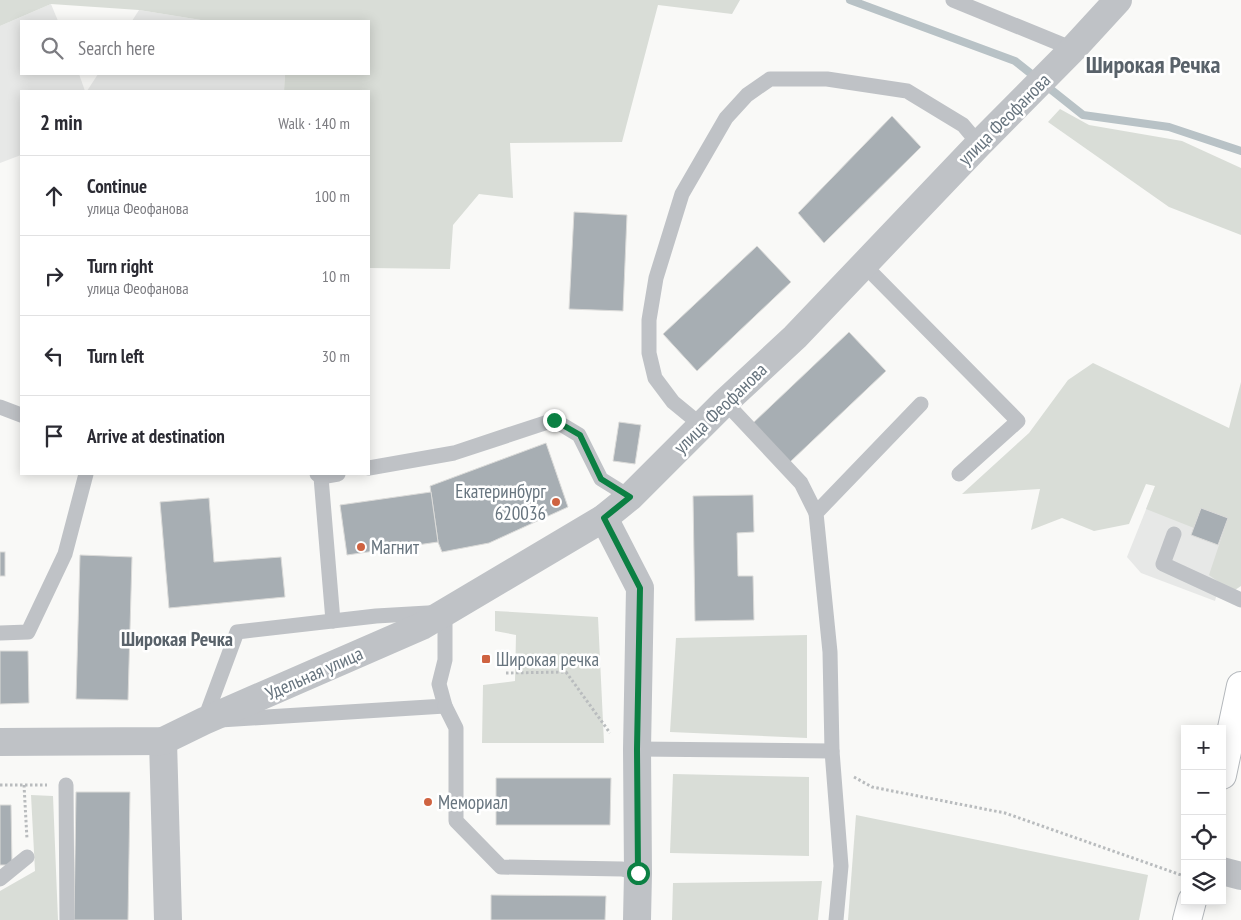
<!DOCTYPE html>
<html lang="en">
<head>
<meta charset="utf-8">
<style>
  :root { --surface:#fff; --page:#f7f7f7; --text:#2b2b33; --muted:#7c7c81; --line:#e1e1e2 }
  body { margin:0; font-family:"PT Sans Narrow",sans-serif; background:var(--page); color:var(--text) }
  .controls { position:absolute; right:15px; bottom:15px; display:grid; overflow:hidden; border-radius:0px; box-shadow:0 2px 12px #0003 }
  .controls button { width:45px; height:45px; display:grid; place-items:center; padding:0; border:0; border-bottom:1px solid var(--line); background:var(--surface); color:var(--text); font:25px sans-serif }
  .stop { position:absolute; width:15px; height:15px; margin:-11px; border:4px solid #0b8043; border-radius:50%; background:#fff }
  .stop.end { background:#0b8043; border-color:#fff; box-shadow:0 1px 5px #0008 }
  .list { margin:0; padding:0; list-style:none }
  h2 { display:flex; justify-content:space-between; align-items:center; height:65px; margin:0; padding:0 20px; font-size:21px }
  h2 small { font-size:16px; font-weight:400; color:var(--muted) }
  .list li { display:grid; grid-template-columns:32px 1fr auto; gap:15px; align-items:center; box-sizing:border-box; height:80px; padding:0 20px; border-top:1px solid var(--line) }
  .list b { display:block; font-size:19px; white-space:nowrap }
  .list p { margin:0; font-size:16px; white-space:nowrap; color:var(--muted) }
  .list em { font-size:16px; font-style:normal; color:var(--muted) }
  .icon { flex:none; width:28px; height:28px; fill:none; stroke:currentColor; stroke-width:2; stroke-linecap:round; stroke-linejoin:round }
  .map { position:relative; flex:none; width:1241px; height:920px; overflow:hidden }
  .search { position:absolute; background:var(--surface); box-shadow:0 2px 12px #0003; left:20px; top:20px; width:350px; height:55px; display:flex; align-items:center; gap:12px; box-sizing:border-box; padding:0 18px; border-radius:0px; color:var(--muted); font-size:19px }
  .panel { position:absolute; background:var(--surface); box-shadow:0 2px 12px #0003; left:20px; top:90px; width:350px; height:385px; border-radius:0px }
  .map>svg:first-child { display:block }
  .built { fill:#e7e8e7 }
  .green { fill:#d9ddd7 }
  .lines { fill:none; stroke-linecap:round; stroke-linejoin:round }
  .stream { stroke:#b8c2c6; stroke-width:8 }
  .building { fill:#a7aeb3; stroke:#dbdbd9 }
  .secondary-casing { stroke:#b4b8bc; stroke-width:30 }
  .path { stroke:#b9bcbe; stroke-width:3; stroke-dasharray:2.5 2.5; stroke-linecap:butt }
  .service { stroke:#bfc2c6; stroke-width:15 }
  .minor { stroke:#bfc2c6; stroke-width:28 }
  .tertiary { stroke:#bfc2c6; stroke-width:28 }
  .secondary { stroke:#fff; stroke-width:28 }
  .route { stroke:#0b8043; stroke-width:6 }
  .poi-dot { fill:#cf6341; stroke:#fff; stroke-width:2 }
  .labels { text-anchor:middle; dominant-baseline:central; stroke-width:5; stroke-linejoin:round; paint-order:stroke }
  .street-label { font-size:19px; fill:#67747e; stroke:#fff }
  .poi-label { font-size:19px; fill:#67747e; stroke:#fff; text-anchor:start }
  .neighbourhood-label { font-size:20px; font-weight:bold; fill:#59626a; stroke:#fff }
  .district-label { font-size:24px; font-weight:bold; fill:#59626a; stroke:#fff }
</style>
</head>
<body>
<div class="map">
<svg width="1241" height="920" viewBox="0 0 1241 920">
  <rect width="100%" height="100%" fill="#f9f9f7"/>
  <g class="built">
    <path d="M51,4L58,21H21V74H79L85,91H21V155L0,163V26Z"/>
    <path d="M139,10L207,21H132Z"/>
    <path d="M98,74H285L284,91H87Z"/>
    <path d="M1175,437L1241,502L1215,601L1141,573L1127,557Z"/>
  </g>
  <g class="green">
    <path d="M0,0H740L732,14L658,5L622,142L510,143L513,198L479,194L453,225L450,269L369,268V91H284L285,74H369V21H207L139,10L51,4L0,26Z"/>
    <path d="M1060,109L1089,125L1182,141L1241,168V235L1169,207L1048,122Z"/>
    <path d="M1093,363L1229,428L1241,382V586L1235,590L1220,583L1209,575L1228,518L1201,508L1194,528L1146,509L1155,486L1146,484L1129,524L1094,531L1062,518L1031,530L1040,489L962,494L1029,433L1068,380Z"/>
    <path d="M495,611L598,617L604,743H482L483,685L515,681L516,635L495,631Z"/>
    <path d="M807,635V738L670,732L676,638Z"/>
    <path d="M673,774L809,777V856L670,853Z"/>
    <path d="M31,795L53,796L58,920H0V891L35,871Z"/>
    <path d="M856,815L1148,875L1139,920H848Z"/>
    <path d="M822,881L818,920H672L673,883Z"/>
  </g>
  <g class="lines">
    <path class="stream" d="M850,0L1015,61L1083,115L1169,127L1241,151"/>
  </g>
  <g class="building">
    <path d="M892,116L921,147L824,243L798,213Z"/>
    <path d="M574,212L627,215L623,311L569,309Z"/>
    <path d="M757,246L791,282L697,371L663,334Z"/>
    <path d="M849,332L886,371L790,462L753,423Z"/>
    <path d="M619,422L641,425L635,464L613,461Z"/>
    <path d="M546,443L568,507L489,543L442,552L438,542L430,486Z"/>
    <path d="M431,492L438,542L347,555L340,505Z"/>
    <path d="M753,495L754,532L737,533L738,576H753L754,620L695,621L693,496Z"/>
    <path d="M209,498L214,562L281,557L285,597L169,608L160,502Z"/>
    <path d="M1201,508L1228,518L1218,545L1191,535Z"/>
    <rect x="0" y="552" width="5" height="24"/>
    <path d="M80,555L132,557L128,700L76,699Z"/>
    <path d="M0,651H28L29,703L0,704Z"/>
    <path d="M496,778H611L610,825H496Z"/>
    <path d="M76,792H130L128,920H74Z"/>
    <path d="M0,805H11L12,865H0Z"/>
    <path d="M491,895L606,896L605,920H491Z"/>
  </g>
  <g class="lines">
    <defs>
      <g id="secondary">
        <path d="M1222,775L1241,686"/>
        <path d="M1187,920L1192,901"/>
      </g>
    </defs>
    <use href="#secondary" class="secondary-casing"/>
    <g class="path">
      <path d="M506,673L566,672L610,733"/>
      <path d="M854,777L872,787L1005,813L1184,876"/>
      <path d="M0,785H47"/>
      <path d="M24,785L27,839"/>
    </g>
    <g class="service">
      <path d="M953,0L1073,49"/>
      <path d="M864,265L1018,421L959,474"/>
      <path d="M725,402L801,483L816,513"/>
      <path d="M0,407L21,415"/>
      <path d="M701,425L673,402L655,378L649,353V320L656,278L682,194L726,118L747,95L770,79H827L907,91L963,125L979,144"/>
      <path d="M369,468L454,453L554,420L579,435L601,479L630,497"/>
      <path d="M317,474L321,477L338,474"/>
      <path d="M321,477L333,621"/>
      <path d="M1174,534L1163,564L1241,600"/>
      <path d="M445,612V660L439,684L445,706L204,721L237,632L376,616Z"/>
      <path d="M0,633L28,632L65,554L86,474"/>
      <path d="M445,706L456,728V821L501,867L622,869L638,873"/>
      <path d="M637,749L832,751"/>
      <path d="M66,785L67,920"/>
      <path d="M0,879L27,857"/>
      <path d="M836,920L841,866L832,751L830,652L816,513L921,404"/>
    </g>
    <g class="minor">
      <path d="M604,518L640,588L637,749L638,873L637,920"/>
      <path d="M163,741L168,920"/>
      <path d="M1222,871L1241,876"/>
    </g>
    <path class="tertiary" d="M0,742L163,741L204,721L422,626L604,518L630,497L725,402L795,337L979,144L1073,49L1118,0"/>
    <use href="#secondary" class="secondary"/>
  </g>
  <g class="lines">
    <path class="route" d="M554,420L580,435L601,479L630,497L604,518L640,588L637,749L638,873"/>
  </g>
  <g class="poi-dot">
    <circle cx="556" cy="502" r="5"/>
    <circle cx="361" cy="547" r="5"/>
    <rect x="481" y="654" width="10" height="10" rx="2.5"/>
    <circle cx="428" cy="802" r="5"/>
  </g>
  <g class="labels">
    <g class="street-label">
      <text transform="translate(1004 119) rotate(-45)">улица Феофанова</text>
      <text transform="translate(720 408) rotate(-44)">улица Феофанова</text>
      <text transform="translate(314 673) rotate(-24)">Удельная улица</text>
    </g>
    <g class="poi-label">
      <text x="546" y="491" text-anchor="end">Екатеринбург<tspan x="546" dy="22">620036</tspan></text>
      <text x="371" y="547">Магнит</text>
      <text x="496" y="659">Широкая речка</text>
      <text x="438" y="802">Мемориал</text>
    </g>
    <g class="neighbourhood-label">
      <text x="177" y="639">Широкая Речка</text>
    </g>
    <g class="district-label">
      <text x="1153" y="64">Широкая Речка</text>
    </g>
  </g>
</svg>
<div class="controls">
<button>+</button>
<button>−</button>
<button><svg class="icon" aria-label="locate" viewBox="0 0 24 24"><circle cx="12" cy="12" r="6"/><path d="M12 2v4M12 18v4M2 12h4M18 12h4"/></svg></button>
<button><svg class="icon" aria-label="layers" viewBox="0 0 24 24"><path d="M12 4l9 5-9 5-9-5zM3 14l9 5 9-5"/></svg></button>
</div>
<div class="stop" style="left:638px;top:873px"></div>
<div class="stop end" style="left:554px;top:420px"></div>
<div class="search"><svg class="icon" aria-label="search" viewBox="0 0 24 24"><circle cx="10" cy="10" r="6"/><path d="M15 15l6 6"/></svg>Search here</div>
<section class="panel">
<h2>2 min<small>Walk · 140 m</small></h2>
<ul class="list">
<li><svg class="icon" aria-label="ahead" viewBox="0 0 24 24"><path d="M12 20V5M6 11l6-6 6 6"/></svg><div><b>Continue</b><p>улица Феофанова</p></div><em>100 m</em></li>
<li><svg class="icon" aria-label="right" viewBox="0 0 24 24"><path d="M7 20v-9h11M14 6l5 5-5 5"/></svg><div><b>Turn right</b><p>улица Феофанова</p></div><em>10 m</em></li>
<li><svg class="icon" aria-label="left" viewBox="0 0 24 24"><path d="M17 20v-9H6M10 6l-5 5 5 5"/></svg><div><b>Turn left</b></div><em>30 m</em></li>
<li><svg class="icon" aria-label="arrive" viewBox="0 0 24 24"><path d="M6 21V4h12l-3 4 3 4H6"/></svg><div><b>Arrive at destination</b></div></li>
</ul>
</section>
</div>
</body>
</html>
